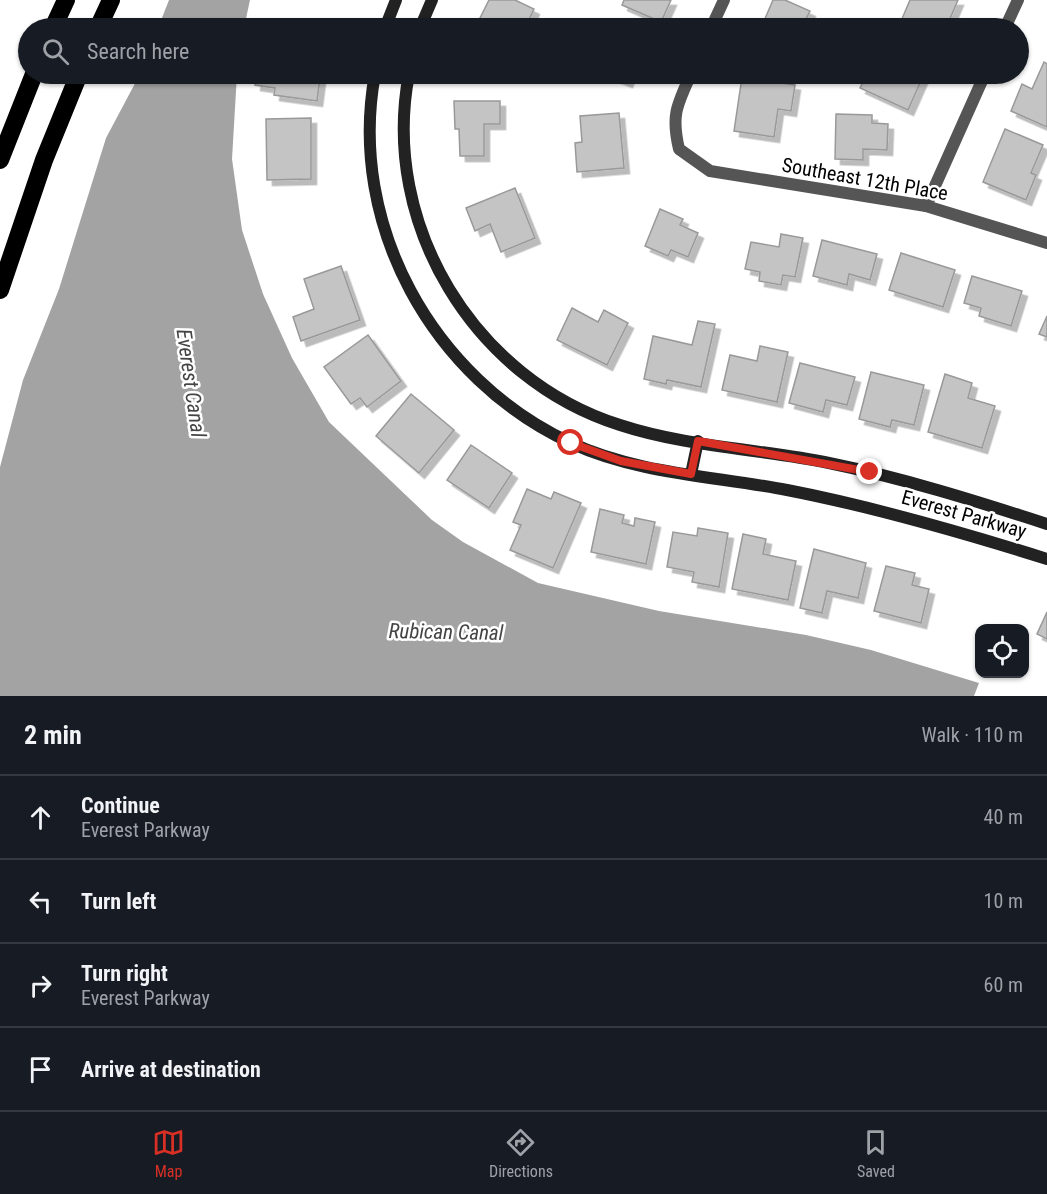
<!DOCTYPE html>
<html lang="en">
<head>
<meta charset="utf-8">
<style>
  :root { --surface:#171b24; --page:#20242c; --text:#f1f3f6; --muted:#9ea1a6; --line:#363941; --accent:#d93025 }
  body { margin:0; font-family:"Roboto Condensed",sans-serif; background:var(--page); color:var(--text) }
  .controls { position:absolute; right:18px; bottom:18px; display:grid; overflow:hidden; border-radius:12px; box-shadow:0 2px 4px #0004 }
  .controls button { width:54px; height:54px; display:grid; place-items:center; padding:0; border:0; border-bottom:2px solid var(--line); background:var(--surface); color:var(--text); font:30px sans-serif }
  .stop { position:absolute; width:18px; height:18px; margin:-14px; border:4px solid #d93025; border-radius:50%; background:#fff }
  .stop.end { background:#d93025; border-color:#fff; box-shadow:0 2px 6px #0008 }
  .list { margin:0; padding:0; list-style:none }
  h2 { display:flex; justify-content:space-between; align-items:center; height:78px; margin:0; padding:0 24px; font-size:26px }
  h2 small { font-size:20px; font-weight:400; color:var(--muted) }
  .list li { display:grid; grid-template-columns:39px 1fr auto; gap:18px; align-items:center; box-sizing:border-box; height:84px; padding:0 24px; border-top:2px solid var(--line) }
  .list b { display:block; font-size:22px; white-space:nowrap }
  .list p { margin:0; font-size:20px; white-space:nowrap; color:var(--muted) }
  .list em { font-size:20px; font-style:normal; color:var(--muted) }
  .icon { flex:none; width:33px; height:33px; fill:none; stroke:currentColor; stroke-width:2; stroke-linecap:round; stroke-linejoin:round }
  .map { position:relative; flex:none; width:1047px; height:696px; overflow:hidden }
  .search { position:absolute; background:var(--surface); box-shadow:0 2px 4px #0004; left:18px; right:18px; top:18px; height:66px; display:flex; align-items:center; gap:15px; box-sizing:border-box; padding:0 21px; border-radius:33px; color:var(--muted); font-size:22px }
  .sheet { height:414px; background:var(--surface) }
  nav { display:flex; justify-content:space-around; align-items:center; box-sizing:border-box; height:84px; border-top:2px solid var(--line); background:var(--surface); font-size:16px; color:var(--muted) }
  nav a { display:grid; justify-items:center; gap:3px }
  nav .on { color:var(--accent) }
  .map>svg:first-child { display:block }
  .water { fill:#a3a3a3 }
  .building { fill:#c4c4c4; stroke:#999; stroke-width:1.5; filter:url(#shadow) }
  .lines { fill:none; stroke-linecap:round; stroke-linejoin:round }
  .street { stroke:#555; stroke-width:12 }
  .secondary { stroke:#222; stroke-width:12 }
  .highway { stroke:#000; stroke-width:18 }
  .route { stroke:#d93025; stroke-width:8 }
  .labels { text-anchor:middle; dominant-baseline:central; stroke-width:5; stroke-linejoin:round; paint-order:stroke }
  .street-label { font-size:20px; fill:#000; stroke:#fff }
  .water-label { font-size:21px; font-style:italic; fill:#444; stroke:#fff }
</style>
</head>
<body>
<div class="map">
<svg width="1047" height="696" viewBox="0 0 1047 696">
  <defs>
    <filter id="shadow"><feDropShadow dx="5.5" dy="5.5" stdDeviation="0" flood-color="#0004"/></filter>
  </defs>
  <rect width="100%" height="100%" fill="#fff"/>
  <g class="water">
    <path d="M169,0H250L244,28H158Z"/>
    <path d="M140,74H237L232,159L242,230L263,294L292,358L329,422L432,520L463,542L538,583L659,611L806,635L871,650L979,683L974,696H0V467L23,380L59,289L106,138Z"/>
  </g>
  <g class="building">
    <path d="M489,0H515L534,9L525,28H475Z"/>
    <path d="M624,0H671L661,22L622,5Z"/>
    <path d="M773,0H785L810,11L804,23L811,28H768L770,24L764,21Z"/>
    <path d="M910,0H958L946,28H918L901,21Z"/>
    <path d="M1044,62L1047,64V127L1011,111L1022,84L1032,89Z"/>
    <path d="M257,74H304L320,78L317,101L274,95L275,88L255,85Z"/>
    <path d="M606,74H630L627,82Z"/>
    <path d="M867,74H924L908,110L860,88Z"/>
    <path d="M742,77L795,85L791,111L778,109L774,137L734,131Z"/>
    <path d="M454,101H500V124H484V156H460L459,129H455Z"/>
    <path d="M619,113L624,168L577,172L575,143L582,142L580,116Z"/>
    <path d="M836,114L872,115V123L888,124L887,150L863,149V160L835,159Z"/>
    <path d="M311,118V179L267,180L266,119Z"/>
    <path d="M1005,129L1043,145L1031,173L1036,175L1026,200L983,182Z"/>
    <path d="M515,188L535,238L501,252L490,224L475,231L466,208Z"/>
    <path d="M660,209L683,219L680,225L698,233L688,257L671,250L668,256L645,246Z"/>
    <path d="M781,234L803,238L795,277L783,275L781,285L759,281L760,272L745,269L751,242L779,247Z"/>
    <path d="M822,240L877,254L870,280L849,274L847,285L813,276Z"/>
    <path d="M901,253L955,270L943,307L889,290Z"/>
    <path d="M341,266L360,320L301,341L293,317L314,309L304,279Z"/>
    <path d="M972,276L1022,291L1011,326L979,316L981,308L964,303Z"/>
    <path d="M572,308L598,322L604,310L628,323L607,365L557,340Z"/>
    <path d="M1047,316V337L1039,334Z"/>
    <path d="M698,321L715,324L701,387L667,380L666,384L644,379L653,336L692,345Z"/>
    <path d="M368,335L401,381L367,407L360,398L351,404L324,367Z"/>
    <path d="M760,346L788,352L777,402L722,390L730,355L757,361Z"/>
    <path d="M800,363L855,377L847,405L826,400L823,412L789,403Z"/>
    <path d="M871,372L924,385L914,425L892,420L890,427L859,419Z"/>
    <path d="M945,374L972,383L968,398L995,406L982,448L928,432Z"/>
    <path d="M411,394L454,430L419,473L376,436Z"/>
    <path d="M471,445L512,473L489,508L447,480Z"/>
    <path d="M527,489L551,499L554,492L581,503L553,568L510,550L521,525L513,522Z"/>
    <path d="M600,509L624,515L622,523L634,526L635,518L655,522L646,564L591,552Z"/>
    <path d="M698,528L728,533L719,587L692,582L694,572L667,567L673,532L697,536Z"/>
    <path d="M743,534L766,539L763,554L796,561L788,600L732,589Z"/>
    <path d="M814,549L866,563L858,598L827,591L822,613L800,608Z"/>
    <path d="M886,566L915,573L912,585L929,589L921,623L874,611Z"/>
    <path d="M1047,612V639L1037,634Z"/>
  </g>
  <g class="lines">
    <g class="street">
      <path d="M711,28L724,0"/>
      <path d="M1005,28L1018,0"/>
      <path d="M691,74C677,105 671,115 679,149L710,171L926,206L1047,243"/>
      <path d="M926,206L985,74"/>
    </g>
    <g class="secondary">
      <path d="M385,28L396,0"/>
      <path d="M420,28L432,0"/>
      <path d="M375,74C347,225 433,379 571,443C638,474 715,476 787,490C875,507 961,532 1047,559"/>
      <path d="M409,74C380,224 474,379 620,425C687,447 761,449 829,463C903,478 976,501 1047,524"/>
      <path d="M691,474L698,441"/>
    </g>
    <g class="highway">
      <path d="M53,28L66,0"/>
      <path d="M98,28L111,0"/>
      <path d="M0,160L34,74"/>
      <path d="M0,290L44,160L79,74"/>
    </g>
  </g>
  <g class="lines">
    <path class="route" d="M571,443L621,461L691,474L698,441L870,472"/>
  </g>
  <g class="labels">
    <g class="street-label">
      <text transform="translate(865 179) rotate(10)">Southeast 12th Place</text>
      <text transform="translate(964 514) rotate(16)">Everest Parkway</text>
    </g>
    <g class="water-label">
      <text transform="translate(191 383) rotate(82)">Everest Canal</text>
      <text transform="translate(446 632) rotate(1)">Rubican Canal</text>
    </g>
  </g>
</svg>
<div class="controls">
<button><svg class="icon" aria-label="locate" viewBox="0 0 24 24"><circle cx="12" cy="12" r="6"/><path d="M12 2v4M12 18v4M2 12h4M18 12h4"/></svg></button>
</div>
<div class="stop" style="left:571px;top:443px"></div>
<div class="stop end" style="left:870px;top:472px"></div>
<div class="search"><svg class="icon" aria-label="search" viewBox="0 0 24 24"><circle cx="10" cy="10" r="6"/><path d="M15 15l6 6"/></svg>Search here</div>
</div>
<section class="sheet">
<h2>2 min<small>Walk · 110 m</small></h2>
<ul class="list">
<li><svg class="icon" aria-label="ahead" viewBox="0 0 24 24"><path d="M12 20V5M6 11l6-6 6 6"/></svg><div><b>Continue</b><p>Everest Parkway</p></div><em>40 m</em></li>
<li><svg class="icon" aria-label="left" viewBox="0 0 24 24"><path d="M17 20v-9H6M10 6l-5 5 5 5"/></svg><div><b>Turn left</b></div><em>10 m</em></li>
<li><svg class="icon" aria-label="right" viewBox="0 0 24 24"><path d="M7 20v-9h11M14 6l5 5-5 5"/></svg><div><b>Turn right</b><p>Everest Parkway</p></div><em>60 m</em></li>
<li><svg class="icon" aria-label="arrive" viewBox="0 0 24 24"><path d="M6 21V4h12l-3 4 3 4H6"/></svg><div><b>Arrive at destination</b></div></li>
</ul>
</section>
<nav>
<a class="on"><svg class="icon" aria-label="map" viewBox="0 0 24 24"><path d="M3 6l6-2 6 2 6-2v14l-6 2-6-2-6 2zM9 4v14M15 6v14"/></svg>Map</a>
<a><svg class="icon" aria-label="directions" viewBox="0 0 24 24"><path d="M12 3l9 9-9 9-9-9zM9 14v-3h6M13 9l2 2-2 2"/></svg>Directions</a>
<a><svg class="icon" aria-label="saved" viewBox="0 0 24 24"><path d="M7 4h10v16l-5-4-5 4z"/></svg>Saved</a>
</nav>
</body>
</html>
